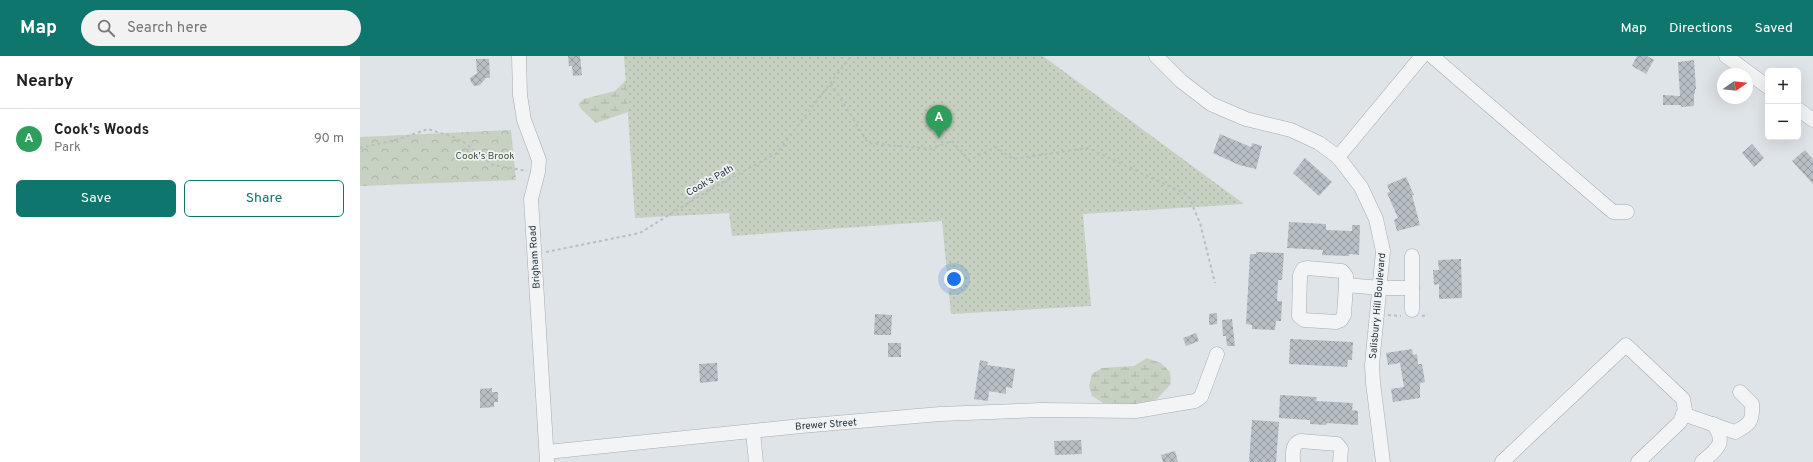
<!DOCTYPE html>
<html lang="en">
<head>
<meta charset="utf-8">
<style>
  :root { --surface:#fff; --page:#f2f2f2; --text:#222; --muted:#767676; --line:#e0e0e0; --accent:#0f766e }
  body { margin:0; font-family:Overpass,sans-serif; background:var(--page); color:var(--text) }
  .controls { position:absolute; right:12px; top:12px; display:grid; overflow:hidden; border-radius:6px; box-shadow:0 4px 16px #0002 }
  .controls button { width:36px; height:36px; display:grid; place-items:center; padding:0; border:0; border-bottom:1px solid var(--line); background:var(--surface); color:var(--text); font:20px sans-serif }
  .compass { position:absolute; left:1357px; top:12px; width:36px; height:36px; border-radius:50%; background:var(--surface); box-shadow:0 4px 16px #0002; rotate:76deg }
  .you { position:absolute; left:594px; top:223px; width:14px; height:14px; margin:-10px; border:3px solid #fff; border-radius:50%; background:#1a73e8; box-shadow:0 0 0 6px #1a73e833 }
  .badge { display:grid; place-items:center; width:26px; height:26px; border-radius:50%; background:var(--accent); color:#fff; font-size:13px; font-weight:700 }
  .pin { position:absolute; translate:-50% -33px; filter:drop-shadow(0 1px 2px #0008) }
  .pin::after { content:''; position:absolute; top:21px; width:14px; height:12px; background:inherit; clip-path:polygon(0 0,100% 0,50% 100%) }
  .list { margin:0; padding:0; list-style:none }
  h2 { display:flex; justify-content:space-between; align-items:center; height:52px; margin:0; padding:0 16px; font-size:17px }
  h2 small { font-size:13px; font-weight:400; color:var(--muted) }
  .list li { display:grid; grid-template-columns:26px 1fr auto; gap:12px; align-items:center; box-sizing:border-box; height:60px; padding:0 16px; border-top:1px solid var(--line) }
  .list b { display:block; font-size:15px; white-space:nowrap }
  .list p { margin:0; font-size:13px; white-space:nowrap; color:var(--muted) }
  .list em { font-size:13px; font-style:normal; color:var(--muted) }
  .actions { display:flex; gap:8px; padding:12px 16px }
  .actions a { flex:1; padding:9px 0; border:1px solid var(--accent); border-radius:6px; text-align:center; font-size:14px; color:var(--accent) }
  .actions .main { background:var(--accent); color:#fff }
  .icon { flex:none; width:22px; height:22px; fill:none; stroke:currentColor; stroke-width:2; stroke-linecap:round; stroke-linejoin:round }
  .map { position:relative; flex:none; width:1453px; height:406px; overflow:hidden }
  header { display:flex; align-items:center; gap:24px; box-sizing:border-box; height:56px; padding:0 20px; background:var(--accent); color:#fff }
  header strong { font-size:19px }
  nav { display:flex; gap:22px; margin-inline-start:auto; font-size:14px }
  .search { width:280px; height:36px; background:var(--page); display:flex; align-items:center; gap:10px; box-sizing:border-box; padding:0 14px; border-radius:22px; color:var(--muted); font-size:15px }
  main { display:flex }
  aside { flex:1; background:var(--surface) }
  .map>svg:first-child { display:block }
  .forest { fill:url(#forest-crowns) }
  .wetland { fill:url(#wetland-marsh) }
  .park { fill:url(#park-dots) }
  .building { fill:url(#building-cross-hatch) }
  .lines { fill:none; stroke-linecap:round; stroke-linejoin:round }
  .minor-casing { stroke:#a5acb2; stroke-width:15 }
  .path { stroke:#babec2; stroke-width:2; stroke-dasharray:3 3; stroke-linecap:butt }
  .minor { stroke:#f2f4f6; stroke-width:14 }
  .labels { text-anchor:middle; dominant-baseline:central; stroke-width:3.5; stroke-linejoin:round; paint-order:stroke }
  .park-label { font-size:10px; fill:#425937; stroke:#eff3f5 }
  .street-label { font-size:10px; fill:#29343e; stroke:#eff3f5 }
</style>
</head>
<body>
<header>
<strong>Map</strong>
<div class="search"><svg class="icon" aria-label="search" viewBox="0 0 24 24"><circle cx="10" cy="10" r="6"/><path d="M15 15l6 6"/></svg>Search here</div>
<nav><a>Map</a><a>Directions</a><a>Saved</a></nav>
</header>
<main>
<aside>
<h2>Nearby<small></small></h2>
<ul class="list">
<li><span class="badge" style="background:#2e9e5b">A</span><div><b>Cook's Woods</b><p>Park</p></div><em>90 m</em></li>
</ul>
<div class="actions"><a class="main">Save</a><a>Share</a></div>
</aside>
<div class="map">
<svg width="1453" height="406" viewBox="0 0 1453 406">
  <defs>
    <pattern id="forest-crowns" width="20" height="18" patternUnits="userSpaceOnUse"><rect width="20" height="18" fill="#c7d1c1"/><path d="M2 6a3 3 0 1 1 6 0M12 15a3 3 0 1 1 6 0" fill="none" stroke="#abb4a7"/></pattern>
    <pattern id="wetland-marsh" width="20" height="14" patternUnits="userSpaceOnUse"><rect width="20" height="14" fill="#c7d1c1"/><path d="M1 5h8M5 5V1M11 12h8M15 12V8" fill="none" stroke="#abb4a7"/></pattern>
    <pattern id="park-dots" width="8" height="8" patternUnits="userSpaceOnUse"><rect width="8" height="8" fill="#c7d1c1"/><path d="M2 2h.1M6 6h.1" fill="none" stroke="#abb4a7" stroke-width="1.8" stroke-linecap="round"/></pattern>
    <pattern id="building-cross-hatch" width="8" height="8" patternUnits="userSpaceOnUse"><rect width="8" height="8" fill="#b7bec4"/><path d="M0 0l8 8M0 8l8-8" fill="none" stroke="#959ba1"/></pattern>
  </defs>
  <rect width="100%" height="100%" fill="#dfe4e8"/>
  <path class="forest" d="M151,74L156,124L0,130V81Z"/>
  <g class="wetland">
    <path d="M270,20L274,54L236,67L222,54L218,48L224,43L255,35Z"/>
    <path d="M787,302L801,307L810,316L811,328L797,343L777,349L750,351L732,340L729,330L732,318L742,312L774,310Z"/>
  </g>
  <path class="park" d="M264,0H683L884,148L723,158L731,250L591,258L582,165L372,180L369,157L275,162Z"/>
  <g class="building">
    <path d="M208,0H220L222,19L213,20L212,10H209Z"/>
    <path d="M1277,0H1287L1294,4L1286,18L1272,10Z"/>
    <path d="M116,3H129L130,22H126L120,29L114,30L111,26L110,22L117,17Z"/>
    <path d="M1334,4L1336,33H1335V37L1334,38V50L1321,51V49H1303V39L1320,40L1318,6Z"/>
    <path d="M860,78L891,91L892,87L902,90L896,113L879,109L853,97Z"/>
    <path d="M1392,88L1404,102L1394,111L1382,97Z"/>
    <path d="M1445,94L1453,103V128L1432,105Z"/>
    <path d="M945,102L972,126L959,140L933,117Z"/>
    <path d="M1046,121L1054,139H1052L1060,169L1037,175L1034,164L1038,162L1027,137L1030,136L1027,129Z"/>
    <path d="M929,166L966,168V174L992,175V169H1000L999,199L989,198V200L962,199L963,194L927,192Z"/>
    <path d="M896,196L924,197L922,224H918L917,245H922L921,265H916L915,274L892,273V269L886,268L890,198H896Z"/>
    <path d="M1101,203L1102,242L1079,243V228L1074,229L1073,214H1079L1078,204Z"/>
    <path d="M857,257V268L849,269V258Z"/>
    <path d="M515,258L532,259L531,279H514Z"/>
    <path d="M872,263L875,290H867L866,280H863L862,264Z"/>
    <path d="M836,277L839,285L826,290L823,282Z"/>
    <path d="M930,283L993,286L992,304H988L987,311L929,308Z"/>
    <rect x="528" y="287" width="13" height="14"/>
    <path d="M1052,293L1053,299L1057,298L1058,308H1062L1065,326L1060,327V342L1033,346L1031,333L1044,331L1040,307L1028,309L1026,297Z"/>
    <path d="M620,304L628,306L627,309L655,313L652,332L646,331V338L629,335L628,345L614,343Z"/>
    <path d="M357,307L358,325L340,327L339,308Z"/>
    <path d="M132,332V336H138V346H134V351L120,352V333Z"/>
    <path d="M920,339L957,341L956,345L993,347L992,354L998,355V369L967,367L966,369L950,368V364L919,362Z"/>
    <path d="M892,364L919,366L916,406H889Z"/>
    <path d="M721,384L722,398L695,399L694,385Z"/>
    <path d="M815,395L818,406H803L801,399Z"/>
  </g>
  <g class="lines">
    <defs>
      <g id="minor">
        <path d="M159,0L160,39L164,64L179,104L178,116L171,143L187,406"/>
        <path d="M796,0L821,25L851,48L886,63L931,74L959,87L978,101L1001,131L1016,163L1023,195L1012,309L1013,327L1023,406"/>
        <path d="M1072,0L1253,156H1267"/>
        <path d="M1366,0L1408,31"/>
        <path d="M1438,53L1453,64"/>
        <path d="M978,101L1062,0"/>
        <path d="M986,229L984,259L981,264L976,266L944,264L939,260L940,219L943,213L947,212L982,215L986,220V229L1020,232H1052V200"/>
        <path d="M1052,254V232"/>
        <path d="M1323,358L1375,376C1390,368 1393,366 1392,348L1380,336"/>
        <path d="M393,376L396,406"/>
        <path d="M187,396L441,370L580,358L681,354L776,355L835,345L841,341L857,298"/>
        <path d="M933,406C933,398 931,388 941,385L977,388L981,393L980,406"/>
        <path d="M1142,406L1266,289L1323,343L1325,354L1320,366L1278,406"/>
        <path d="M1342,406C1356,393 1368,388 1353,368"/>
      </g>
    </defs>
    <use href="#minor" class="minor-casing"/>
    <g class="path">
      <path d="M471,27L508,87L570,93L592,85L609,104L636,91L653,103L728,92L828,139L840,167L855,227"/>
      <path d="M0,92L39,83L68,73L93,81L105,87L133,109L167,115"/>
      <path d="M186,196L280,177L351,133L417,97L491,0"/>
      <path d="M1028,259L1041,260"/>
      <path d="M1062,260L1068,259"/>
    </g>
    <use href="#minor" class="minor"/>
  </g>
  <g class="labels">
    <g class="park-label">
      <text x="125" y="100">Cook's Brook</text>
    </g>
    <g class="street-label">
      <text transform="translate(350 125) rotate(-30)">Cook's Path</text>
      <text transform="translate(175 201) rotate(-94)">Brigham Road</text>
      <text transform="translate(1018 250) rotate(-85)">Salisbury Hill Boulevard</text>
      <text transform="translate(466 369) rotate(-4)">Brewer Street</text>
    </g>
  </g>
</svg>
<div class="controls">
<button>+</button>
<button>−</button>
</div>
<svg class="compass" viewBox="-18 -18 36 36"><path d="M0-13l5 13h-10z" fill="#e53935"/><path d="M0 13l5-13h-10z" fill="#767676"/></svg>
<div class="you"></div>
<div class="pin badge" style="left:579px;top:82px;background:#2e9e5b">A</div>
</div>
</main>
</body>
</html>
